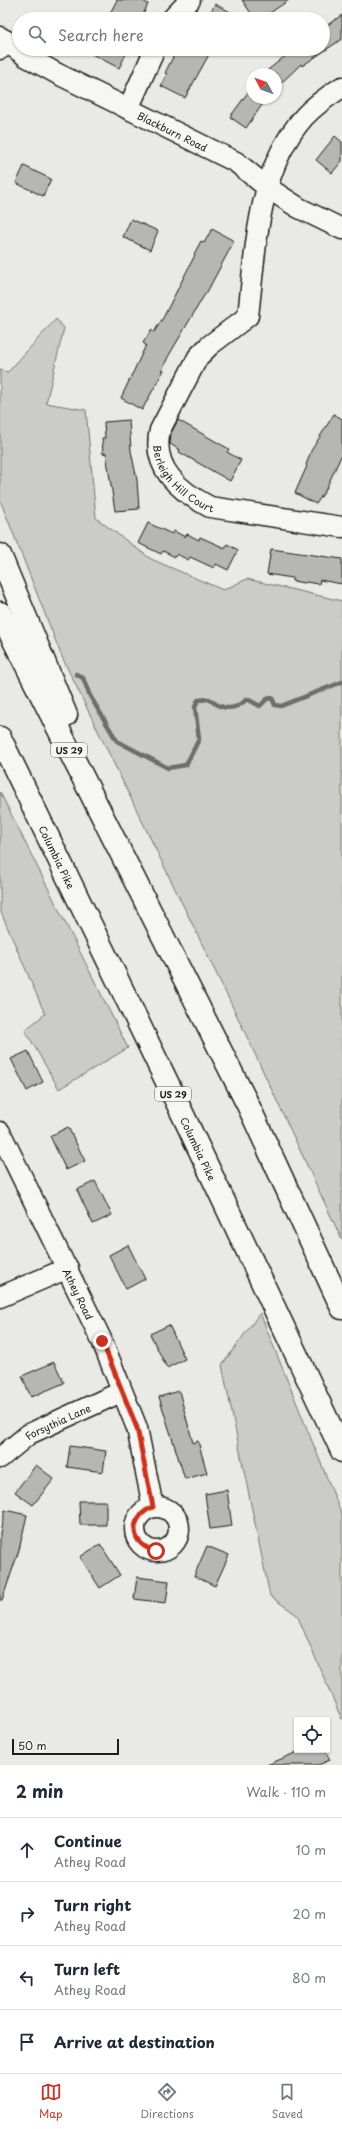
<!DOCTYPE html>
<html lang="en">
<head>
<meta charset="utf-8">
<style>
  :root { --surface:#fff; --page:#f2f2f3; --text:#1f2937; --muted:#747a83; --line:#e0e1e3; --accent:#c8321e }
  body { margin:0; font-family:"Playpen Sans",sans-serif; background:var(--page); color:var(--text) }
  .controls { position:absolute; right:12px; bottom:12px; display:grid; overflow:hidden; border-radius:0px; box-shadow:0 1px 3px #0004 }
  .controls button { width:36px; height:36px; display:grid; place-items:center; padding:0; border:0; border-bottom:1px solid var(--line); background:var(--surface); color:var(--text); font:20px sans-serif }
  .compass { position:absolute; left:246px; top:68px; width:36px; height:36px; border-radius:50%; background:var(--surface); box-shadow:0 1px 3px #0004; rotate:311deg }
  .scale { position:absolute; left:12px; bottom:10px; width:107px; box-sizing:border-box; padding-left:4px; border:2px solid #1c1c1c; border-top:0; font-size:11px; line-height:14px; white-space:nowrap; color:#1c1c1c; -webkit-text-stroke:3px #f6f6f2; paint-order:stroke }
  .stop { position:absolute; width:12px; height:12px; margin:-9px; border:3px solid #c8321e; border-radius:50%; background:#fff }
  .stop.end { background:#c8321e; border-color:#fff; box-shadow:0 1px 4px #0008 }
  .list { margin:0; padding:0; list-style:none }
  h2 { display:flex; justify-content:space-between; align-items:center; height:52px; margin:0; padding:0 16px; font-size:17px }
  h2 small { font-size:13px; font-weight:400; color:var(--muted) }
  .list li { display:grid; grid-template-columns:26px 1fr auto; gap:12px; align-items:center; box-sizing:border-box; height:64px; padding:0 16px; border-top:1px solid var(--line) }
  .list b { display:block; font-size:15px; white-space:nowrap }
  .list p { margin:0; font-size:13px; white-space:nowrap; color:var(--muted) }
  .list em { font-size:13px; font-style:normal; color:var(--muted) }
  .icon { flex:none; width:22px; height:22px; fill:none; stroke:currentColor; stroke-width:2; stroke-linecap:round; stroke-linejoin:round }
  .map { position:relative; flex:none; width:342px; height:1765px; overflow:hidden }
  .search { position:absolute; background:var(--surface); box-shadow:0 1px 3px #0004; left:12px; right:12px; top:12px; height:44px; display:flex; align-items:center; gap:10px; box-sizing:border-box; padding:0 14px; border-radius:22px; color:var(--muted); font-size:15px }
  .sheet { height:308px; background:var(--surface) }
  nav { display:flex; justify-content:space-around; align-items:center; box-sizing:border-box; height:56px; border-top:1px solid var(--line); background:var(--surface); font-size:11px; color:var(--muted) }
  nav a { display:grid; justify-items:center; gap:2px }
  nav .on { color:var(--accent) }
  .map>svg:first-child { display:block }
  .green { fill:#cbcbc7; stroke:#747472 }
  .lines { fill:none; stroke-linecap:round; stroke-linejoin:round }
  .stream { stroke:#6d6d6c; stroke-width:4.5 }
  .building { fill:#b6b6b3; stroke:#1c1c1c }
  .minor-casing { stroke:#1c1c1c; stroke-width:23 }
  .highway-casing { stroke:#1c1c1c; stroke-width:25 }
  .minor { stroke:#f6f6f2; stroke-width:20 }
  .highway { stroke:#f6f6f2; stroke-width:22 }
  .route { stroke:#c8321e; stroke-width:5 }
  .labels { text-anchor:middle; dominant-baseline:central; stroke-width:3; stroke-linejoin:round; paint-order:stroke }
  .shield { fill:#f6f6f2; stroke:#5d5d5c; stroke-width:1 }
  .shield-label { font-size:9px; font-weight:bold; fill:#1c1c1c }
  .street-label { font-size:10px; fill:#1c1c1c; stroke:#f6f6f2 }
</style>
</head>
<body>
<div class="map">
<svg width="342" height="1765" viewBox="0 0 342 1765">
  <rect width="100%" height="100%" fill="#e9e9e5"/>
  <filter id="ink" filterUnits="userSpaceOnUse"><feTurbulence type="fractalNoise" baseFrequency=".025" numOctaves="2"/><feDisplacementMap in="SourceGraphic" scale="8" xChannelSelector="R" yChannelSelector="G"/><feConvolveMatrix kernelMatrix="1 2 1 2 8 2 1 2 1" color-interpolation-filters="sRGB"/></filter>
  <g filter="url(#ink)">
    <g class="green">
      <path d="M56,319L64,328L46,403L86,410L96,518L151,559L223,590L247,579L342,601V1240L240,1022L62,657L0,500V370L8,372Z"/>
      <path d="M0,792L128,1048L59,1089L25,1030L45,1014L0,910Z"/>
      <path d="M260,1313L342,1515V1720L297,1615L270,1596L222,1365Z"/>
    </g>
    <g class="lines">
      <path class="stream" d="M76,674L83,678L90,696L117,741L168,768L186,765L199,739L195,707L198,700L209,699C222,710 234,712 247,699L260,706L267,699L272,698L275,705L281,706L342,682"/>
    </g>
    <g class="building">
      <path d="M117,0H141L148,4L141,19H116L109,15Z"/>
      <path d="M242,0H289L261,19H255Z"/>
      <path d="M215,4L244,19H207Z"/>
      <path d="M342,15V39L302,66L301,64L276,88V74H263L294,49H323V28Z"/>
      <path d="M82,49H115L126,54L119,68Z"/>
      <path d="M177,49H212L185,98L161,86L167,74L165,73Z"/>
      <path d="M249,91L252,93V98H258L264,102L246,128L230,117Z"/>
      <path d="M335,136L342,142V161L332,173L316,160Z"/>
      <path d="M24,166L51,179L43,196L16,183Z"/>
      <path d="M131,219L158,231L150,250L123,237Z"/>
      <path d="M212,229L234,241L206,294H205L168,357L162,370H164L142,410L121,398L146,345L143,343L151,330L154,332L163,318L195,255L194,254L201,241L204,243Z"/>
      <path d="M334,414L342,419V454L325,491L316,504L295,493L307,466L306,465L311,451Z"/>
      <path d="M129,420L131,451L137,480L139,509L115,511L106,453L103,454L102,438H105L104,422Z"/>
      <path d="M178,420L229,449L227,452L241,460L230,481L179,452L180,450L170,444L171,433Z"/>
      <path d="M148,523L172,534L174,531L185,537L187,534L199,540L200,537L225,548L227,544L238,550L228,570L216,564L214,568L190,557L188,560L177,554L175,557L163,551L161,554L138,543Z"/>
      <path d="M271,549L342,559V584L320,580L319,584L306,582L305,583L292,581V578L267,574Z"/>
      <path d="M28,1051L43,1082L27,1091L11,1059Z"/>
      <path d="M68,1127L85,1161L66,1170L50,1136Z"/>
      <path d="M95,1181L112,1215L93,1224L77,1190Z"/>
      <path d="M128,1245L145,1279L126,1289L109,1255Z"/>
      <path d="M169,1325L185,1359L167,1368L150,1334Z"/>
      <path d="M54,1362L64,1383L31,1397L22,1376Z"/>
      <path d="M179,1391L193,1443L198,1441L207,1473L185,1479L159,1397Z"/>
      <path d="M70,1446L106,1451L103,1472L67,1467Z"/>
      <path d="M36,1465L54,1479L33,1505L15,1492Z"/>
      <path d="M227,1490L232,1526L210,1529L205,1494Z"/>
      <path d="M79,1501H106V1525H80Z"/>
      <path d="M5,1510L27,1515L19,1550L2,1600H0V1533Z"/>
      <path d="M100,1544L120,1575L100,1588L80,1557Z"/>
      <path d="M207,1546L229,1555L215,1586L194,1576Z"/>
      <path d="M137,1577L169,1581L166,1603L134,1599Z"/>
      <path d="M302,1750H325L330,1760L318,1765H267Z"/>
    </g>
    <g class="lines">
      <defs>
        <g id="minor">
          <path d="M172,19L190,0"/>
          <path id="s1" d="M0,37L27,57L56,73L236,162L268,188L299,208L342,229"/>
          <path id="s2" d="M342,87C328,96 315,105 304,117C257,170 256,249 248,316L209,346L198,357L160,430C151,468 179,491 210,507L342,527"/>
          <path d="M128,109L155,49"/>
          <path id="s3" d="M0,1132L102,1341L137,1428L153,1507"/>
          <path d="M0,1297L68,1268"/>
          <path id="s4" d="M0,1458L29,1434L121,1392"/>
          <circle cx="157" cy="1529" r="22"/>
        </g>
        <g id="highway">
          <path d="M0,48L5,41"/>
          <path d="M0,555L66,715"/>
          <path d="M0,613L248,1105L342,1308"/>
          <path id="s5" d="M0,738L184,1117L342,1451"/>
        </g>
      </defs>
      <use href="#minor" class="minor-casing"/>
      <use href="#highway" class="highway-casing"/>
      <use href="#minor" class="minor"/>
      <use href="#highway" class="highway"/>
    </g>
  </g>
  <g class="lines" filter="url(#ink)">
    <path class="route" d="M102,1341L137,1428L153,1507C128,1517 129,1545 156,1551"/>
  </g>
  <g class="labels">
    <g class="shield">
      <rect x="51" y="743" width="36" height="14" rx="3"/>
      <rect x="155" y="1087" width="36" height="14" rx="3"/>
    </g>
    <g class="shield-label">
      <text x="69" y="750">US 29</text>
      <text x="173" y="1094">US 29</text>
    </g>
    <g class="street-label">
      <text stroke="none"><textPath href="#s1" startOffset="197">Blackburn Road</textPath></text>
      <text stroke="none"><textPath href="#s2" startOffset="465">Berleigh Hill Court</textPath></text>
      <text stroke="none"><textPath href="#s5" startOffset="132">Columbia Pike</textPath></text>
      <text stroke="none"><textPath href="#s5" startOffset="456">Columbia Pike</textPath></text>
      <text stroke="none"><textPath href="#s3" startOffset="180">Athey Road</textPath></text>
      <text stroke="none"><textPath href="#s4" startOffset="69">Forsythia Lane</textPath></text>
    </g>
  </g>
</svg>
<div class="controls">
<button><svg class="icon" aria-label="locate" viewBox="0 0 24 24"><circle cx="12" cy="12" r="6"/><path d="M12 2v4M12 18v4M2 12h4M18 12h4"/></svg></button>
</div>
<svg class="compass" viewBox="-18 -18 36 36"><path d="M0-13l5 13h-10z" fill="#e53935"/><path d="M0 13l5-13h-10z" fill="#747a83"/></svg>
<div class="scale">50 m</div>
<div class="stop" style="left:156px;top:1551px"></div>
<div class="stop end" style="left:102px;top:1341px"></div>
<div class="search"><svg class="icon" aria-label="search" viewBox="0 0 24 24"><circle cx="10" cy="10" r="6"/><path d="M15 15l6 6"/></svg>Search here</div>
</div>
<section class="sheet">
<h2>2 min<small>Walk · 110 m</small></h2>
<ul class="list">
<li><svg class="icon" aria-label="ahead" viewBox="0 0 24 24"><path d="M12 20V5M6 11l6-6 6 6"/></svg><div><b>Continue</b><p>Athey Road</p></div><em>10 m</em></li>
<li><svg class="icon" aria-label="right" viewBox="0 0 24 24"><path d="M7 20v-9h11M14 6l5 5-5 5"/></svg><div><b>Turn right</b><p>Athey Road</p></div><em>20 m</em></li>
<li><svg class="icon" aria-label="left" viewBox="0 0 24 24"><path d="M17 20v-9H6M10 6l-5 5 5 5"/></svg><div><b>Turn left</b><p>Athey Road</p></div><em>80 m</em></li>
<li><svg class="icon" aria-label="arrive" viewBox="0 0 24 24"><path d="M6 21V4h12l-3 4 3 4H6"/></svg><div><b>Arrive at destination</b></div></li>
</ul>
</section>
<nav>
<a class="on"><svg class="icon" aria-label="map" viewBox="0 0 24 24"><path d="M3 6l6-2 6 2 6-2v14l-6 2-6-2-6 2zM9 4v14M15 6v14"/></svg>Map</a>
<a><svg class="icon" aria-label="directions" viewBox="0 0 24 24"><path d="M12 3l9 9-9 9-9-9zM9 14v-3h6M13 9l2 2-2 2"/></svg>Directions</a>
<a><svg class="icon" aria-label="saved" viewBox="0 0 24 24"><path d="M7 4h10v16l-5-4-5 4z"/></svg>Saved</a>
</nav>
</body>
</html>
